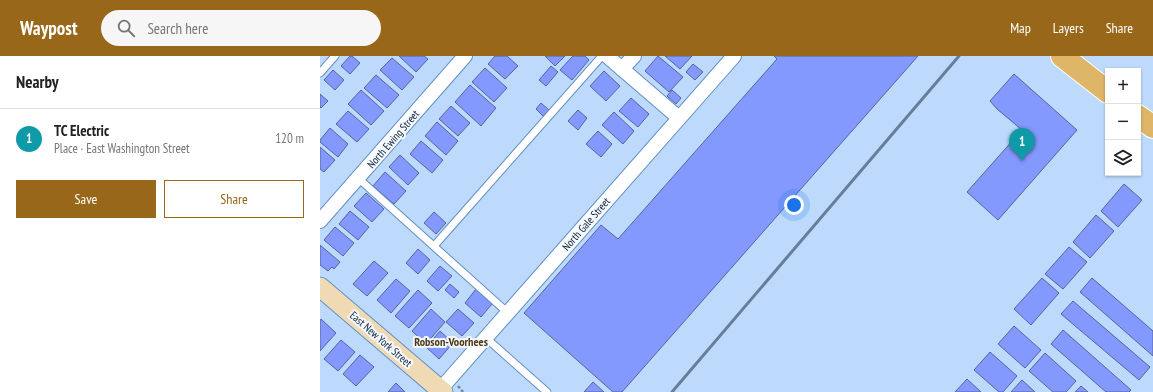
<!DOCTYPE html>
<html lang="en">
<head>
<meta charset="utf-8">
<style>
  :root { --surface:#fff; --page:#f6f6f6; --text:#202124; --muted:#757577; --line:#e0e0e0; --accent:#98671a }
  body { margin:0; font-family:"PT Sans Narrow",sans-serif; background:var(--page); color:var(--text) }
  .controls { position:absolute; right:12px; top:12px; display:grid; overflow:hidden; border-radius:0px; box-shadow:0 1px 3px #0004 }
  .controls button { width:36px; height:36px; display:grid; place-items:center; padding:0; border:0; border-bottom:1px solid var(--line); background:var(--surface); color:var(--text); font:20px sans-serif }
  .you { position:absolute; left:474px; top:149px; width:14px; height:14px; margin:-10px; border:3px solid #fff; border-radius:50%; background:#1a73e8; box-shadow:0 0 0 6px #1a73e833 }
  .badge { display:grid; place-items:center; width:26px; height:26px; border-radius:50%; background:var(--accent); color:#fff; font-size:13px; font-weight:700 }
  .pin { position:absolute; translate:-50% -33px; filter:drop-shadow(0 1px 2px #0008) }
  .pin::after { content:''; position:absolute; top:21px; width:14px; height:12px; background:inherit; clip-path:polygon(0 0,100% 0,50% 100%) }
  .list { margin:0; padding:0; list-style:none }
  h2 { display:flex; justify-content:space-between; align-items:center; height:52px; margin:0; padding:0 16px; font-size:17px }
  h2 small { font-size:13px; font-weight:400; color:var(--muted) }
  .list li { display:grid; grid-template-columns:26px 1fr auto; gap:12px; align-items:center; box-sizing:border-box; height:60px; padding:0 16px; border-top:1px solid var(--line) }
  .list b { display:block; font-size:15px; white-space:nowrap }
  .list p { margin:0; font-size:13px; white-space:nowrap; color:var(--muted) }
  .list em { font-size:13px; font-style:normal; color:var(--muted) }
  .actions { display:flex; gap:8px; padding:12px 16px }
  .actions a { flex:1; padding:9px 0; border:1px solid var(--accent); border-radius:0px; text-align:center; font-size:14px; color:var(--accent) }
  .actions .main { background:var(--accent); color:#fff }
  .icon { flex:none; width:22px; height:22px; fill:none; stroke:currentColor; stroke-width:2; stroke-linecap:round; stroke-linejoin:round }
  .map { position:relative; flex:none; width:833px; height:336px; overflow:hidden }
  header { display:flex; align-items:center; gap:24px; box-sizing:border-box; height:56px; padding:0 20px; background:var(--accent); color:#fff }
  header strong { font-size:19px }
  nav { display:flex; gap:22px; margin-inline-start:auto; font-size:14px }
  .search { width:280px; height:36px; background:var(--page); display:flex; align-items:center; gap:10px; box-sizing:border-box; padding:0 14px; border-radius:22px; color:var(--muted); font-size:15px }
  main { display:flex }
  aside { flex:1; background:var(--surface) }
  .map>svg:first-child { display:block }
  .building { fill:#8499fd; stroke:#56639f }
  .lines { fill:none; stroke-linecap:round; stroke-linejoin:round }
  .service-casing { stroke:#618fc4; stroke-width:9 }
  .minor-casing { stroke:#618fc4; stroke-width:16 }
  .secondary-casing { stroke:#618fc4; stroke-width:21 }
  .primary-casing { stroke:#fff; stroke-width:24 }
  .path { stroke:#7088a5; stroke-width:2.5; stroke-dasharray:3 2; stroke-linecap:butt }
  .service { stroke:#fff; stroke-width:7 }
  .minor { stroke:#fff; stroke-width:14 }
  .secondary { stroke:#efdab3; stroke-width:19 }
  .primary { stroke:#dfb667; stroke-width:22 }
  .rail { stroke:#667e9a; stroke-width:3 }
  .labels { text-anchor:middle; dominant-baseline:central; stroke-width:4; stroke-linejoin:round; paint-order:stroke }
  .street-label { font-size:11px; fill:#0e2136; stroke:#f4f9ff }
  .neighbourhood-label { font-size:12px; font-weight:bold; fill:#513916; stroke:#f4f9ff }
</style>
</head>
<body>
<header>
<strong>Waypost</strong>
<div class="search"><svg class="icon" aria-label="search" viewBox="0 0 24 24"><circle cx="10" cy="10" r="6"/><path d="M15 15l6 6"/></svg>Search here</div>
<nav><a>Map</a><a>Layers</a><a>Share</a></nav>
</header>
<main>
<aside>
<h2>Nearby<small></small></h2>
<ul class="list">
<li><span class="badge" style="background:#0f9aa8">1</span><div><b>TC Electric</b><p>Place · East Washington Street</p></div><em>120 m</em></li>
</ul>
<div class="actions"><a class="main">Save</a><a>Share</a></div>
</aside>
<div class="map">
<svg width="833" height="336" viewBox="0 0 833 336">
  <rect width="100%" height="100%" fill="#bddafd"/>
  <g class="building">
    <path d="M30,0H32L40,7L30,18L21,10Z"/>
    <path d="M79,0H104L108,3L96,16Z"/>
    <path d="M175,0H187L198,10L185,23L168,8Z"/>
    <path d="M225,0H245L235,10Z"/>
    <path d="M253,0H265L269,4L252,24L240,14Z"/>
    <path d="M338,0L363,21L349,36L325,15Z"/>
    <path d="M345,0H372L360,13Z"/>
    <path d="M454,0H598L302,336H293L204,257L281,169L298,183L457,3Z"/>
    <path d="M72,2L94,21L82,34L60,14Z"/>
    <path d="M373,8L383,16L375,24L366,16Z"/>
    <path d="M231,10L238,16L226,30L219,24Z"/>
    <path d="M165,12L187,32L174,46L152,26Z"/>
    <path d="M13,14L24,24L15,34L4,24Z"/>
    <path d="M284,15L300,30L286,45L270,30Z"/>
    <path d="M694,18L757,74L678,164L647,136L702,74L677,53L670,45Z"/>
    <path d="M56,19L79,39L67,52L44,32Z"/>
    <path d="M150,29L176,52L161,70L135,46Z"/>
    <path d="M41,34L64,55L51,69L28,48Z"/>
    <path d="M352,34L361,42L356,48L347,40Z"/>
    <path d="M0,38L8,45L1,52L0,51Z"/>
    <path d="M311,42L329,58L318,71L299,55Z"/>
    <path d="M221,47L229,54L223,60L216,53Z"/>
    <path d="M131,50L150,67L138,80L119,63Z"/>
    <path d="M258,54L267,62L258,74L248,65Z"/>
    <path d="M28,55L49,73L37,86L16,68Z"/>
    <path d="M294,56L314,75L303,88L282,69Z"/>
    <path d="M117,66L138,85L126,99L105,80Z"/>
    <path d="M10,72L28,88L18,101L0,86V84Z"/>
    <path d="M278,75L292,88L281,101L266,88Z"/>
    <path d="M101,85L123,104L112,117L90,98Z"/>
    <path d="M0,91L15,104L4,116L0,113Z"/>
    <path d="M80,99L99,117L88,129L69,111Z"/>
    <path d="M65,116L86,135L74,148L53,130Z"/>
    <path d="M804,128L822,144L798,171L781,155Z"/>
    <path d="M46,137L64,153L52,166L34,150Z"/>
    <path d="M30,155L49,171L38,184L19,168Z"/>
    <path d="M114,156L126,167L116,178L104,167Z"/>
    <path d="M776,159L794,175L770,202L753,186Z"/>
    <path d="M15,171L34,187L23,200L4,184Z"/>
    <path d="M0,189L20,206L14,213L12,211L8,215L0,209Z"/>
    <path d="M749,191L767,206L743,233L725,218Z"/>
    <path d="M98,193L110,204L98,218L86,207Z"/>
    <path d="M54,205L68,217L47,240L33,228Z"/>
    <path d="M120,210L132,220L118,235L107,225Z"/>
    <path d="M722,222L739,237L711,269L694,253Z"/>
    <path d="M772,222L833,275V300L760,236Z"/>
    <path d="M76,223L90,235L71,257L57,244Z"/>
    <path d="M130,228L139,236L134,242L125,234Z"/>
    <path d="M156,233L172,248L161,261L145,247Z"/>
    <path d="M98,234L112,247L89,272L75,260Z"/>
    <path d="M753,245L830,311L819,324L741,258Z"/>
    <path d="M111,253L125,266L106,288L92,275Z"/>
    <path d="M138,253L154,267L142,280L126,266Z"/>
    <path d="M1,263L16,277L0,295V265Z"/>
    <path d="M694,270L721,294L705,312L678,288Z"/>
    <path d="M743,274L811,334L809,336H786L731,288Z"/>
    <path d="M120,275L133,287L119,303L106,291Z"/>
    <path d="M21,284L35,296L18,315L4,303Z"/>
    <path d="M670,296L697,320L683,336H679L654,314Z"/>
    <path d="M725,297L756,325L746,336H733L709,315Z"/>
    <path d="M40,299L54,311L36,330L23,318Z"/>
    <path d="M647,323L661,336H635Z"/>
    <path d="M702,324L715,336H691Z"/>
    <path d="M273,326L284,336H264Z"/>
    <path d="M76,327L85,336H68Z"/>
    <path d="M761,330L768,336H755Z"/>
  </g>
  <g class="lines">
    <defs>
      <g id="service">
        <path d="M0,17L15,0"/>
        <path d="M38,122L188,257"/>
        <path d="M114,190L282,0"/>
        <path d="M166,282L227,336"/>
      </g>
      <g id="minor">
        <path d="M287,0L359,62"/>
        <path d="M302,13L314,0"/>
        <path d="M0,165L145,0"/>
        <path d="M118,336L414,0"/>
      </g>
      <path id="secondary" d="M0,231L123,336"/>
      <g id="primary">
        <path d="M742,0L788,36"/>
        <path d="M818,60L833,71"/>
      </g>
    </defs>
    <use href="#service" class="service-casing"/>
    <use href="#minor" class="minor-casing"/>
    <use href="#secondary" class="secondary-casing"/>
    <use href="#primary" class="primary-casing"/>
    <path class="path" d="M138,330L143,336"/>
    <use href="#service" class="service"/>
    <use href="#minor" class="minor"/>
    <use href="#secondary" class="secondary"/>
    <use href="#primary" class="primary"/>
    <path class="rail" d="M352,336L639,0"/>
  </g>
  <g class="labels">
    <g class="street-label">
      <text transform="translate(73 83) rotate(-49)">North Ewing Street</text>
      <text transform="translate(266 168) rotate(-49)">North Gale Street</text>
      <text transform="translate(61 283) rotate(41)">East New York Street</text>
    </g>
    <g class="neighbourhood-label">
      <text x="131" y="285">Robson-Voorhees</text>
    </g>
  </g>
</svg>
<div class="controls">
<button>+</button>
<button>−</button>
<button><svg class="icon" aria-label="layers" viewBox="0 0 24 24"><path d="M12 4l9 5-9 5-9-5zM3 14l9 5 9-5"/></svg></button>
</div>
<div class="you"></div>
<div class="pin badge" style="left:702px;top:105px;background:#0f9aa8">1</div>
</div>
</main>
</body>
</html>
